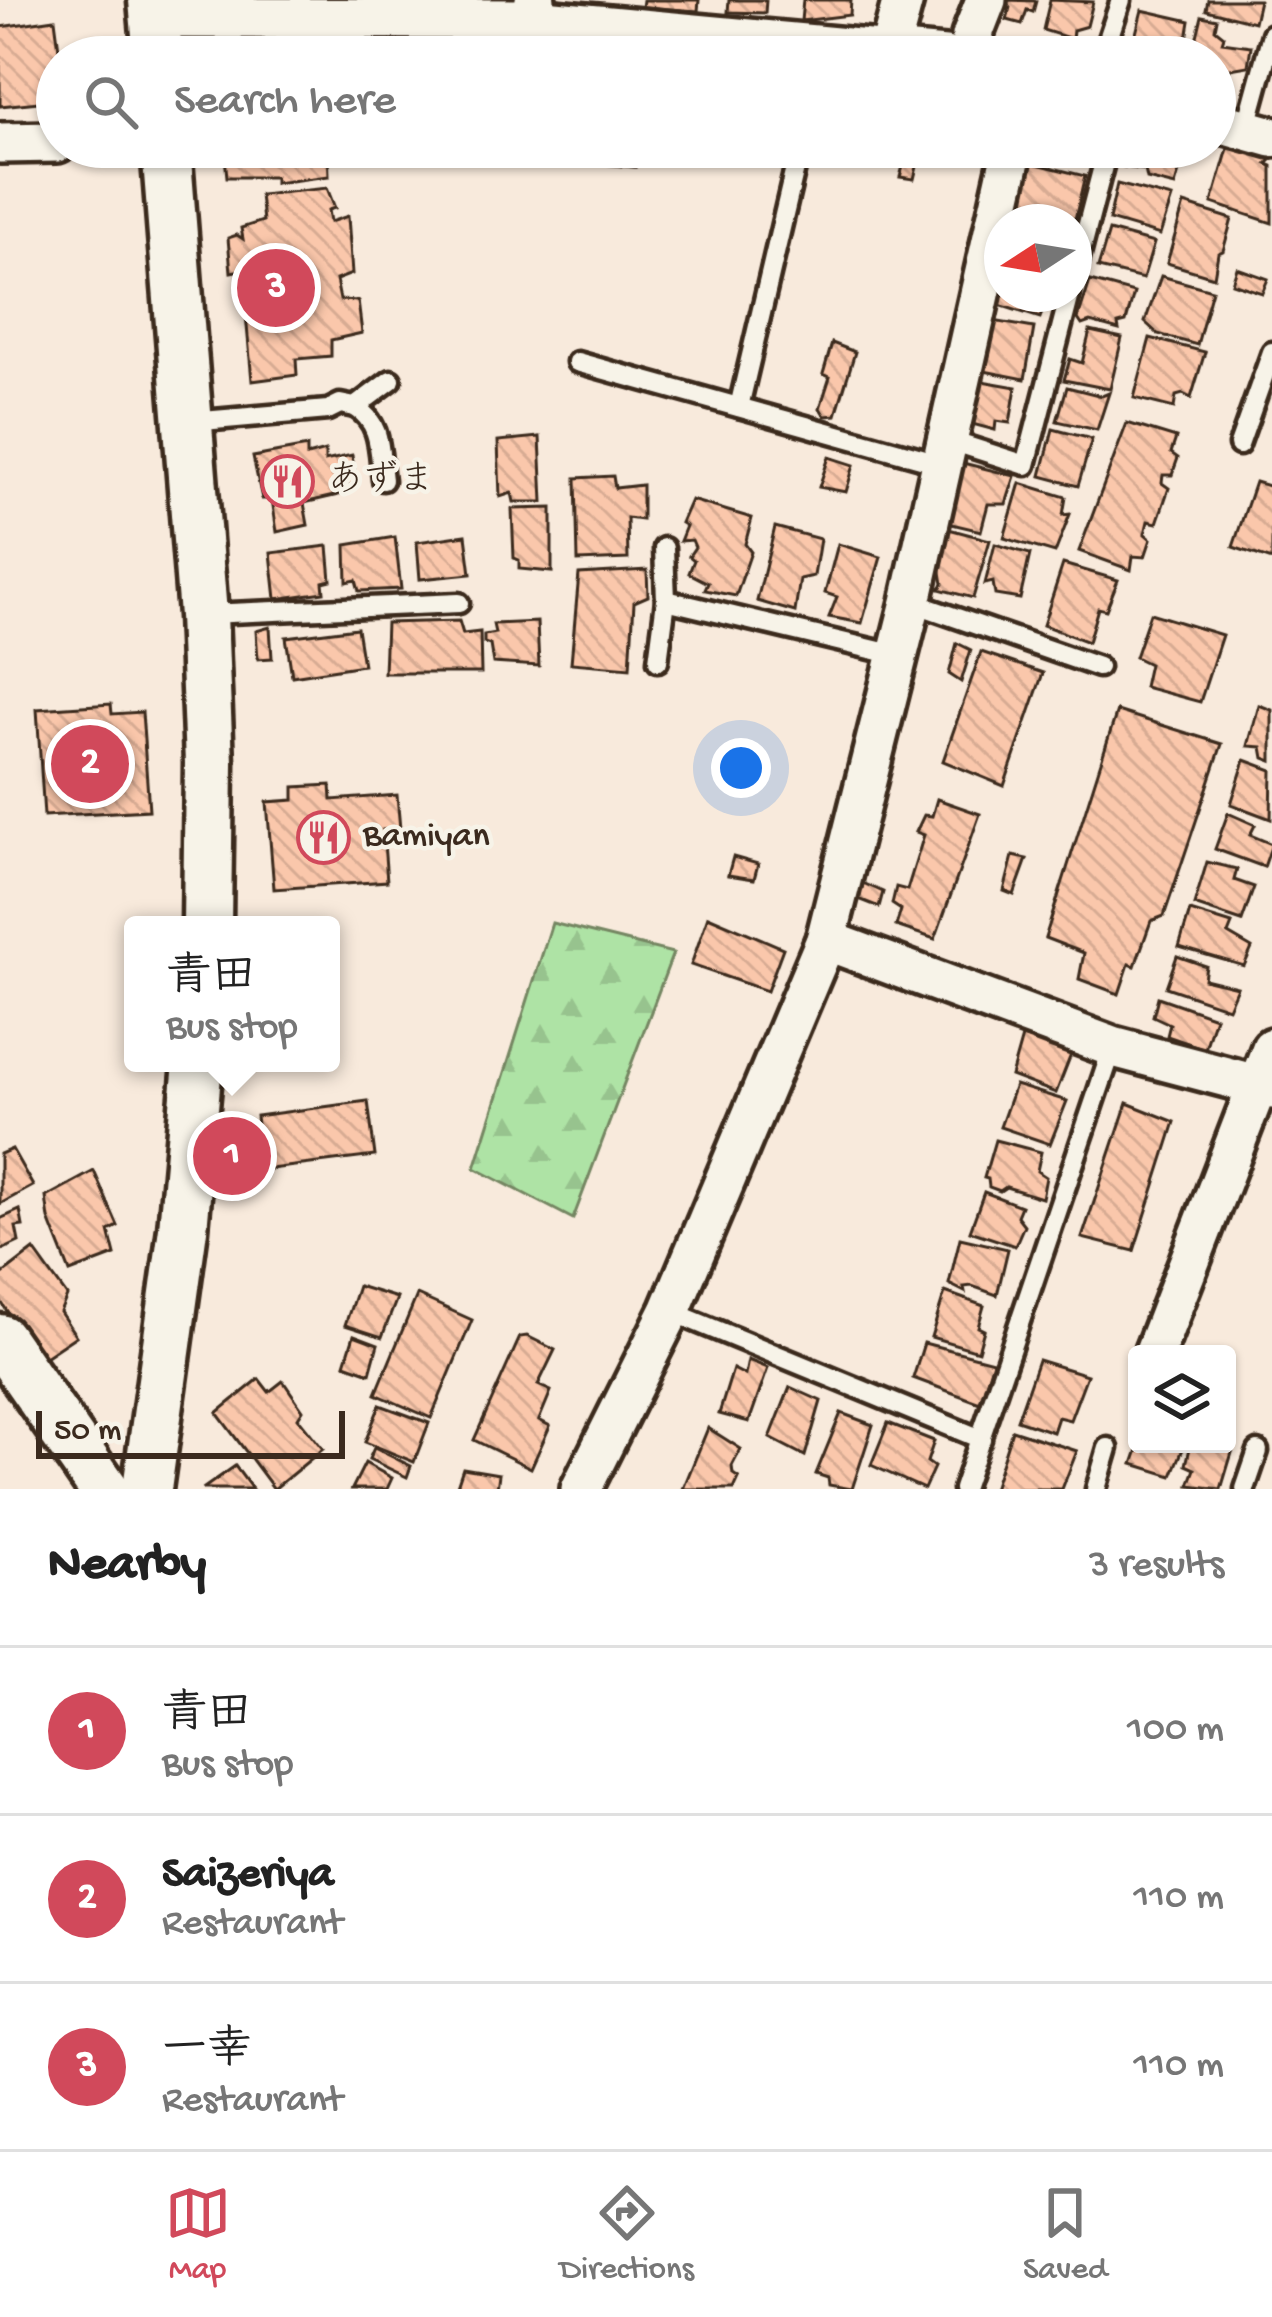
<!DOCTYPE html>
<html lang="en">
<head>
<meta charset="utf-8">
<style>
  :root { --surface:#fff; --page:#f6f6f6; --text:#222; --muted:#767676; --line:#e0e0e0; --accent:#d1495b }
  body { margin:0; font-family:"Gochi Hand","Klee One",sans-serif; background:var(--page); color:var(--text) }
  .controls { position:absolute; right:36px; bottom:36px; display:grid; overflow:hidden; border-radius:12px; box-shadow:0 3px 9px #0004 }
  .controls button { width:108px; height:108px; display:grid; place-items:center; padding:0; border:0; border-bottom:3px solid var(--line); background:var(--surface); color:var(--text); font:60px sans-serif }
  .compass { position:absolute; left:984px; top:204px; width:108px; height:108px; border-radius:50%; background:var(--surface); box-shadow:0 3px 9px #0004; rotate:258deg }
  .scale { position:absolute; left:36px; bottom:30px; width:309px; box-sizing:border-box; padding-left:12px; border:6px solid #3b2a1e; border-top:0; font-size:33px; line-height:42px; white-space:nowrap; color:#3b2a1e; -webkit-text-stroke:9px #f7f3e8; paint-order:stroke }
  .you { position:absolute; left:741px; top:768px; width:42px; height:42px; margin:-30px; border:9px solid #fff; border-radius:50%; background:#1a73e8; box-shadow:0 0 0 18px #1a73e833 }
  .badge { display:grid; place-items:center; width:78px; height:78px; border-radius:50%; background:var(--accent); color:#fff; font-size:39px; font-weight:700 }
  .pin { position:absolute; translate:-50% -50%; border:6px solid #fff; box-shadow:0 3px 12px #0006 }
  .popup { position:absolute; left:124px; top:916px; width:216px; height:156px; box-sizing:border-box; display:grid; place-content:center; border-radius:12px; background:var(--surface); filter:drop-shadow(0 3px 9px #0005); font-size:39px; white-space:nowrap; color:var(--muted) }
  .popup b { font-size:45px; color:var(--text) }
  .popup::after { content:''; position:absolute; left:50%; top:100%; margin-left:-24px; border:24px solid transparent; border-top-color:var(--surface) }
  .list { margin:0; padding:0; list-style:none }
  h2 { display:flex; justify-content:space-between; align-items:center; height:156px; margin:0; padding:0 48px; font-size:51px }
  h2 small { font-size:39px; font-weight:400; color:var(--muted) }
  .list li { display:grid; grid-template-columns:78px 1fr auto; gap:36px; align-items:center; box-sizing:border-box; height:168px; padding:0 48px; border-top:3px solid var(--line) }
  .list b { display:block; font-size:45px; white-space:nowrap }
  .list p { margin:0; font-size:39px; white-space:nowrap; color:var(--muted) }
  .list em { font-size:39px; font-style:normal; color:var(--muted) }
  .icon { flex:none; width:66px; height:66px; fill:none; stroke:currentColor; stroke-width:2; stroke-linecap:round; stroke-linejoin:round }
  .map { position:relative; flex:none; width:1272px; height:1489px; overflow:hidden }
  .search { position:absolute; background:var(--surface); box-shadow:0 3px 9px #0004; left:36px; right:36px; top:36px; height:132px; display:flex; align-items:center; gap:30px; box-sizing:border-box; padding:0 42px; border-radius:66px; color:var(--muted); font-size:45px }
  .sheet { height:660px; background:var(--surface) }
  nav { display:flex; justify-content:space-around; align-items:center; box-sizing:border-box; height:168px; border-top:3px solid var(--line); background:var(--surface); font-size:33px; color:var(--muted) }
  nav a { display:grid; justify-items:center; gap:6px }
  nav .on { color:var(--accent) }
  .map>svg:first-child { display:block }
  .forest { fill:url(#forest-firs); stroke:#748662; stroke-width:3 }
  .building { fill:url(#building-back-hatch); stroke:#3b2a1e; stroke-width:3 }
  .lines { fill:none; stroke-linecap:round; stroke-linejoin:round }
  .service-casing { stroke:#3b2a1e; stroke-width:27 }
  .minor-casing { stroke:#3b2a1e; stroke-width:48 }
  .tertiary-casing { stroke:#3b2a1e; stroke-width:57 }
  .service { stroke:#f7f3e8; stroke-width:18 }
  .minor { stroke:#f7f3e8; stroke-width:39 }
  .tertiary { stroke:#f7f3e8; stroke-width:48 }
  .labels { text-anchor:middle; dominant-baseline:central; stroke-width:9; stroke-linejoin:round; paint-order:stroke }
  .poi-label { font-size:36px; fill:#3b2a1e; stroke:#f7f3e8; text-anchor:start }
</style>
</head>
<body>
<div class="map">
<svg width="1272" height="1489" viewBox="0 0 1272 1489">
  <defs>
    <pattern id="forest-firs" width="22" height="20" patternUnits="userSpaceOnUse" patternTransform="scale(3)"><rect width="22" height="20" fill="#aee3a5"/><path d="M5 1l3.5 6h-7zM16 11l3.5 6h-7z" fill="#97c38e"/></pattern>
    <pattern id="building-back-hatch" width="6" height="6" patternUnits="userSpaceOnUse" patternTransform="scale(3)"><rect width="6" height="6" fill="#fac7ab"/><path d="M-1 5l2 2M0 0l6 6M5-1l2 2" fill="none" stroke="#d7ab93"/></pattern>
  </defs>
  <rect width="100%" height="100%" fill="#f8eadc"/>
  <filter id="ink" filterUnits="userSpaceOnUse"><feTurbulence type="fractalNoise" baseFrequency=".00833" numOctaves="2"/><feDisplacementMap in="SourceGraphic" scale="24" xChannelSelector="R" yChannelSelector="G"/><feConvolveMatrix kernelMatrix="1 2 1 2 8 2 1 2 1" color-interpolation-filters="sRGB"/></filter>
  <g filter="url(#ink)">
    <path class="forest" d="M552,923L673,953L573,1219L475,1168Z"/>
    <g class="building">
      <path d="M643,0H699L698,11L642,7Z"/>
      <path d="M729,0H766L765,13L728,12Z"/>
      <path d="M803,0H851L850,15L801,21Z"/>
      <path d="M1005,0L1036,1L1033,12L1027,10L1022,24L1007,20L1010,7Z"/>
      <path d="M1050,0L1093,2L1087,26L1073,30L1072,39L1043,30Z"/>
      <path d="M1208,0H1259L1254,22L1206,10Z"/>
      <path d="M1142,10L1190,21L1184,57H1130Z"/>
      <path d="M1202,16L1217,19L1215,29L1224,36L1222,42L1251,46L1248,66L1230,69L1224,101L1215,99V57H1192Z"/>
      <path d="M55,19L60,57L57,69L47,72L49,101L0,106V27Z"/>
      <path d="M1229,145L1272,159L1267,164L1272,166V223L1212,203Z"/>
      <path d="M224,147H328L329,176L275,183V177H227Z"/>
      <path d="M591,147H635V167L590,163Z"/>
      <path d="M1033,147H1079L1075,162L1034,153Z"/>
      <path d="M1129,147H1186L1175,186L1147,179L1145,170L1124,167Z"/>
      <path d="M908,148L921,150L914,179L900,177Z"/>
      <path d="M1025,161L1085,176L1075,219L1014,206Z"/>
      <path d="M1117,184L1172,198L1160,235L1109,220Z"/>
      <path d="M327,188L335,208L328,210L330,222L348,216L352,274L336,280L340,300L358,301L362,333L331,340V356L296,359L297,375L252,381L242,270L231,272L228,238L237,235L243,239L241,228L263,221L260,195Z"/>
      <path d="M1184,204L1232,219L1223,251L1218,253L1214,277L1167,263Z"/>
      <path d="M1109,231L1154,243L1143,279L1098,268Z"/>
      <path d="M1237,268L1268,279L1262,293L1232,283Z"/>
      <path d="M1002,273V294H1049L1040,318L993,303Z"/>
      <path d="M1161,276L1212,290L1197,345L1158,334L1145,322Z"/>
      <path d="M1090,281L1134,293L1126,322L1118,324L1119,330L1090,322L1082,325L1078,319Z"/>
      <path d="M993,321L1034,328L1025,379L979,370L985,328L993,329Z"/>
      <path d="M1090,331L1122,338L1110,389L1064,380L1070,359L1082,363Z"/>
      <path d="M1150,338L1205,352L1191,398L1183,394L1176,396L1174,408L1134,398Z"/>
      <path d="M832,343L855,352L836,415L825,416L820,408L830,377L823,374Z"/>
      <path d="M982,381L1016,387L1010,423L996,421L995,430L972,424Z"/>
      <path d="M1067,387L1102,396L1109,393L1097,430L1057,421Z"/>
      <path d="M1127,423L1176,438L1171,453L1178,458L1172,475H1163L1162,483L1169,488L1157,523L1148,521L1145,534L1151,539L1145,557L1133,556L1131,570L1079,551Z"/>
      <path d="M1053,429L1092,439L1078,486L1041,476Z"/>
      <path d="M540,437L543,502H514L512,493L500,497L498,441Z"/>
      <path d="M307,447V456L325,451V461L352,455L356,483L337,490L338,495L304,503L308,525L277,532L272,499H262L253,457Z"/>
      <path d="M829,457L854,465L846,492L819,487Z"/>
      <path d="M959,462L1015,476L1006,504H988L981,531L943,522Z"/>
      <path d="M613,476L615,488L642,485V520L627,518L628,559L578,561L576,478Z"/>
      <path d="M1255,482L1272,487V560L1233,547Z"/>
      <path d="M1020,483L1066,497L1063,515L1070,514L1055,553L1004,538Z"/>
      <path d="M691,500L752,518L745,544L751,552L736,596L705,590L708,583L689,573L694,560L689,556L695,547L692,540L680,541L686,526L681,523Z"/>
      <path d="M552,508V572L519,569V560L514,558L512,509Z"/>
      <path d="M775,527L820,539L814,576L800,579L795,612L757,601Z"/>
      <path d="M945,528L990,540L973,598L939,589L943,584L941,572L932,573Z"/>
      <path d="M466,535L471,574L420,579L417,542Z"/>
      <path d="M395,537L401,589L359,591L356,580L347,582L346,545Z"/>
      <path d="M838,544L881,557L862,623L829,617L837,597L825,593Z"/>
      <path d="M995,544L1030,554L1020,599L995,595L993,582L985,584Z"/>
      <path d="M328,546L331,580L323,582L324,592L276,599L271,553Z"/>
      <path d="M1063,564L1118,580L1106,610L1098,608L1088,642L1043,625Z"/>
      <path d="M647,570L648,596L634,602L630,668L571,663L579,574Z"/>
      <path d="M1150,613L1222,635L1200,702L1144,687L1149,664L1135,657Z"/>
      <path d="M459,621L463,634L480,632L481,673H384L386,623Z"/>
      <path d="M537,622L539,666L493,663L490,645L484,643V635L495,633L493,624Z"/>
      <path d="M270,627L272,658L258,659L256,631Z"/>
      <path d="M357,628L363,665L292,676L286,637Z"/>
      <path d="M957,643L971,650L961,682L949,674Z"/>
      <path d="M981,652L1043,673L1004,786L943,761Z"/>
      <path d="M111,704L112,714L142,712L149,810L44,816L37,709Z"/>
      <path d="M1259,705L1272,710V761L1264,758L1262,747L1248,746Z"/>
      <path d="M1117,711L1222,744L1164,916L1151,921L1135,966L1129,964L1119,994L1079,979L1084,953L1045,938Z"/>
      <path d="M1245,760L1272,770L1271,819L1231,804Z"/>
      <path d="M331,785L332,800L397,795L400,829L383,830L387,881L274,889L267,802L294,800V787Z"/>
      <path d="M937,799L980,814L935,939L896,926L901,910L892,904L896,887L907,890L924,835L916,832L924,815L932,816Z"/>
      <path d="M1228,813L1255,825L1250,835L1272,844L1264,867L1215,849Z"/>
      <path d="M1013,856L1027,859L1014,895L1004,891Z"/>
      <path d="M733,857L758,864L754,879L728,875Z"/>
      <path d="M1207,862L1237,869L1234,880L1254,887L1242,921L1194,905Z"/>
      <path d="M863,883L883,892L879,907L856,898Z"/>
      <path d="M1190,911L1232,924L1228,934L1252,948L1244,966L1179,947Z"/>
      <path d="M708,916L783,948L767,991L691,965Z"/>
      <path d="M1177,956L1206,966L1204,979L1237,987L1228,1008L1166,987Z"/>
      <path d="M1158,997L1215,1017L1205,1049L1167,1036L1170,1024L1153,1016Z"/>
      <path d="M1022,1037L1072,1052L1056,1093L1011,1076Z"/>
      <path d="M1015,1085L1067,1101L1050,1144L1000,1127Z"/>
      <path d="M368,1101L375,1156L262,1170L256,1116Z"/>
      <path d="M1127,1103L1175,1122L1134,1251L1082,1238Z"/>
      <path d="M995,1140L1041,1152L1037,1171L1046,1177L1042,1198L1006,1187L1000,1191L989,1187L988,1179L984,1178Z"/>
      <path d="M12,1149L33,1186L0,1204V1154Z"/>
      <path d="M94,1171L118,1226L109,1231L115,1255L70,1272L49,1219L46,1197Z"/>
      <path d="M984,1192L1021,1206L1017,1216L1024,1225L1015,1246L970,1231Z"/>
      <path d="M20,1210L23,1226L16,1227L19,1242L0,1251V1219Z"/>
      <path d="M960,1238L1008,1249L997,1295L972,1286L964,1287L965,1292L949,1284Z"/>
      <path d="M34,1250L67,1296L60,1312L76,1336L39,1361L0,1300V1276Z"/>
      <path d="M358,1286L397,1298L382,1337L345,1325Z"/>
      <path d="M945,1292L984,1306L978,1327L984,1330L978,1351L931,1337Z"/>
      <path d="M417,1295L472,1320L431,1418L376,1394Z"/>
      <path d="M354,1335L378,1344L370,1373L345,1364Z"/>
      <path d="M527,1336L555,1350L538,1385L551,1391L539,1420L550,1426L531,1468L474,1440L520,1337Z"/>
      <path d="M924,1343L993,1361L980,1403L913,1378Z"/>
      <path d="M748,1360L768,1368L749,1422L719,1414L733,1369L745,1375Z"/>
      <path d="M1038,1360L1087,1375L1070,1420L1058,1417L1053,1432L1017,1420Z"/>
      <path d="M259,1379L269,1392L283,1381L303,1410L298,1418L323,1449L274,1489L217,1413Z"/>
      <path d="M790,1387L821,1401L805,1456L770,1438Z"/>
      <path d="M380,1405L429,1423L414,1462L365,1442Z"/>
      <path d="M841,1413L873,1425L852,1489L829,1485L828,1478L816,1474Z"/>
      <path d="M888,1423L934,1441L927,1462L934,1467L924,1489L871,1465Z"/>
      <path d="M708,1428L741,1449L732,1466L733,1474L739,1478L734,1489H683Z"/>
      <path d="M1012,1430L1077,1451L1062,1489H993Z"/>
      <path d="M1140,1444H1185L1172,1476L1133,1464Z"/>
      <path d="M1191,1444L1234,1446L1221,1489L1189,1485L1195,1469L1186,1465Z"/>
      <path d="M374,1448L411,1466L407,1477L369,1459Z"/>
      <path d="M365,1463L392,1478L387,1489H352Z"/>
      <path d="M235,1466L252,1489H205L204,1488Z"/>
      <path d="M463,1468L499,1474L497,1489H456Z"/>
    </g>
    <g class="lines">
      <defs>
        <g id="service">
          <path d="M1102,57L1121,0"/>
          <path d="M1246,129L1272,34"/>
          <path d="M1074,278L1108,147"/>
          <path d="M577,362L939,463"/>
          <path d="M355,407C382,423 379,451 383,480"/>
          <path d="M739,407L800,147"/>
          <path d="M191,422L328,410L340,404L355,407L391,380"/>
          <path d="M948,440L1026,465L1070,294"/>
          <path d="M1239,445L1272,352"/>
          <path d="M666,600L896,655"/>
          <path d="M911,602L1098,667"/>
          <path d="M208,614L459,603"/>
          <path d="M658,661L666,600L664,548"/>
          <path d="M670,1311L981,1439"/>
          <path d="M963,1489L1113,1047"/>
          <path d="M1096,1489L1108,1448"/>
          <path d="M1245,1489L1258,1451"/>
        </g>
        <g id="minor">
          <path d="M535,0L533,19L945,57"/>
          <path d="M154,18L533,19"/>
          <path d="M890,49L903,0"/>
          <path d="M970,57L972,36L986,0"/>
          <path d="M1215,121L1272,137"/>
          <path d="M0,143L57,142"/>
          <path d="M826,940L1113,1047L1272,1089"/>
          <path d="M1154,1354L1272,1048"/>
          <path d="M581,1489L670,1311L826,940L911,602L1013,147"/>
        </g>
        <g id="tertiary">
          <path d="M153,0L158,57"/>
          <path d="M166,147L203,615L209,763L207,925"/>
          <path d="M0,1339L104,1489"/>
          <path d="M147,1489L183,1229L198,1063"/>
        </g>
      </defs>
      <use href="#service" class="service-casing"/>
      <use href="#minor" class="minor-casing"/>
      <use href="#tertiary" class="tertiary-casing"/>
      <use href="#service" class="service"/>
      <use href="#minor" class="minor"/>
      <use href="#tertiary" class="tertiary"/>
    </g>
  </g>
  <defs>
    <symbol id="restaurant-ring" viewBox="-11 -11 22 22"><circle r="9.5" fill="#f7f3e8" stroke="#d1495b" stroke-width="1.5"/><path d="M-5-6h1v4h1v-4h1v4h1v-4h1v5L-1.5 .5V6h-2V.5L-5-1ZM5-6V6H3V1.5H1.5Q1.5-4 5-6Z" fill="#d1495b"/></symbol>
  </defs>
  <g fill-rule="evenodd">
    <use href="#restaurant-ring" x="258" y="452" width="59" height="59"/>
    <use href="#restaurant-ring" x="294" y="808" width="59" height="59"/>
  </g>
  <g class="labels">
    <g class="poi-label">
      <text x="327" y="482">あずま</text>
      <text x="363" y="837">Bamiyan</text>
    </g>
  </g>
</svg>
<div class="controls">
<button><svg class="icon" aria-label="layers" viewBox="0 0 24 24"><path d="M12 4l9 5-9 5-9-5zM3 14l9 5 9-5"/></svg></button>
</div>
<svg class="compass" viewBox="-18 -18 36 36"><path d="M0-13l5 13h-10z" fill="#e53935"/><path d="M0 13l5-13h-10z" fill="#767676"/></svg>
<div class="scale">50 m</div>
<div class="you"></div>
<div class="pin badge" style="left:232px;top:1156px">1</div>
<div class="popup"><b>青田</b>Bus stop</div>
<div class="pin badge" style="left:90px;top:764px">2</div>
<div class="pin badge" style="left:276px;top:288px">3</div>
<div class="search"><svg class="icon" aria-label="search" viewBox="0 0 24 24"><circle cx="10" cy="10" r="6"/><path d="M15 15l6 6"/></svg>Search here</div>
</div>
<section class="sheet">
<h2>Nearby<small>3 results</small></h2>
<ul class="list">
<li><span class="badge">1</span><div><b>青田</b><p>Bus stop</p></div><em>100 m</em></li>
<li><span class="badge">2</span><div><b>Saizeriya</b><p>Restaurant</p></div><em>110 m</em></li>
<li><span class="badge">3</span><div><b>一幸</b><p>Restaurant</p></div><em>110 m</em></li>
</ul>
</section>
<nav>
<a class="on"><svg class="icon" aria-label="map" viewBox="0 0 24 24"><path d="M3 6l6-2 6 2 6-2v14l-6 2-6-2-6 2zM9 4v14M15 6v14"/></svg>Map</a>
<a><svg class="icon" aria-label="directions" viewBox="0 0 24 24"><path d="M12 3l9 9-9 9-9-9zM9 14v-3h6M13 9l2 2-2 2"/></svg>Directions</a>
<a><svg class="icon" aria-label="saved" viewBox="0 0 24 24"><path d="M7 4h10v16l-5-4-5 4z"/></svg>Saved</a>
</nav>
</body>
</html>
